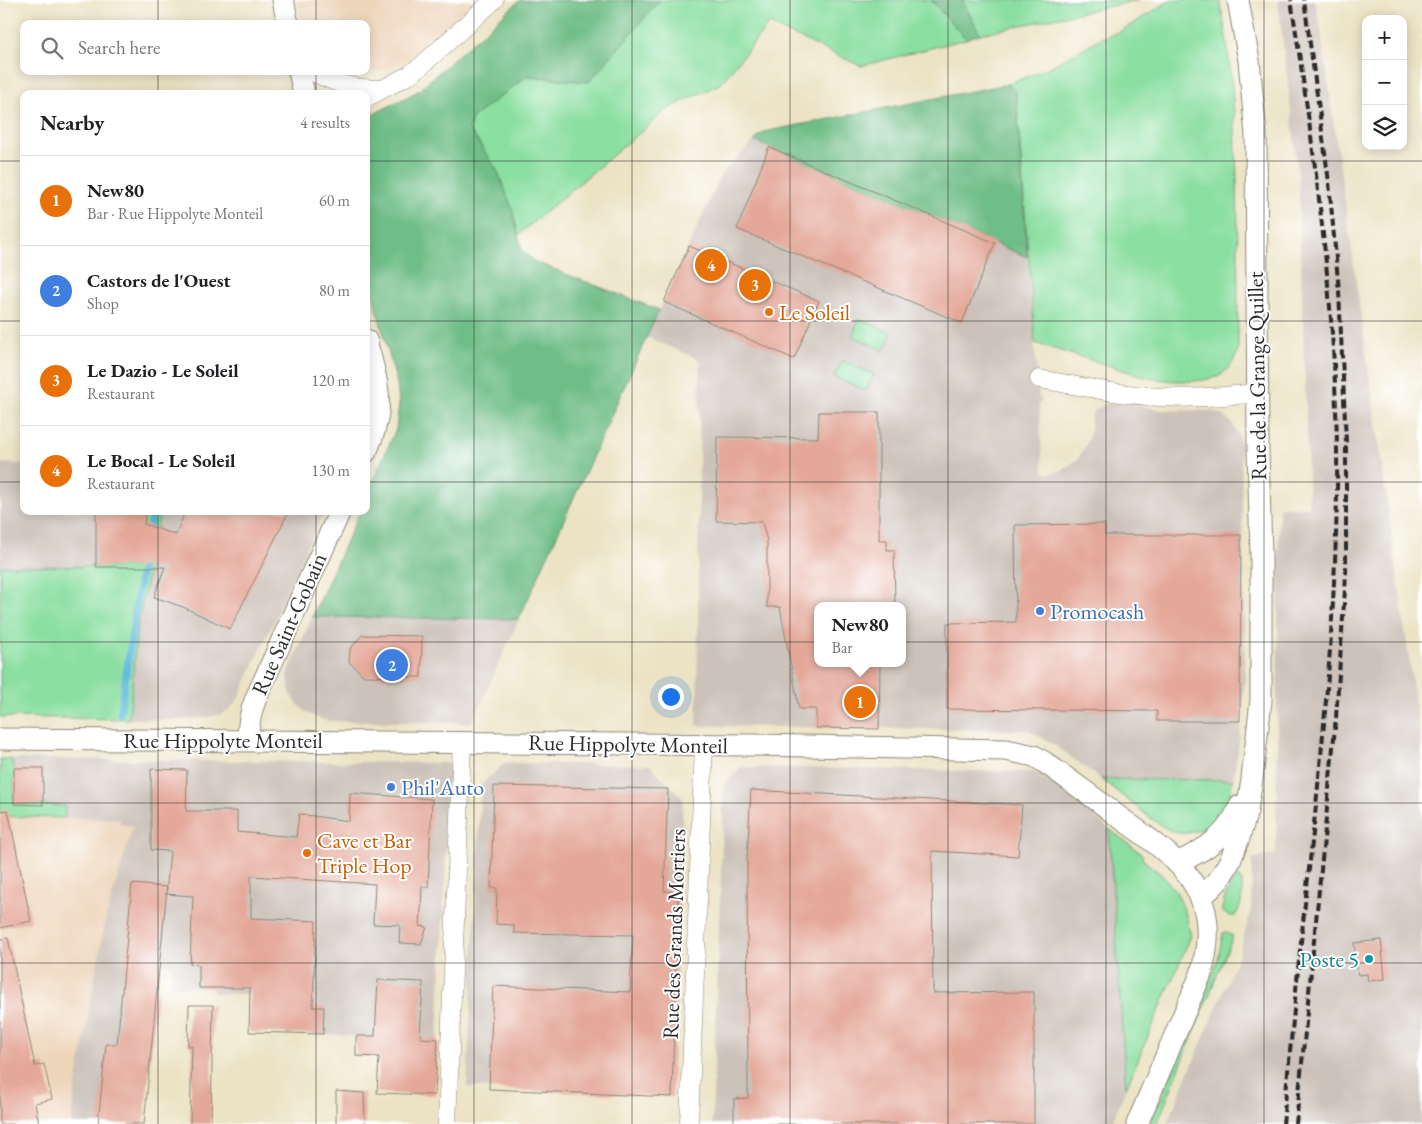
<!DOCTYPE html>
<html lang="en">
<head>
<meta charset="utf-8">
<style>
  :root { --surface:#fff; --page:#f6f6f6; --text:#202124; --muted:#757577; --line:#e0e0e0; --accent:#1f6fb2 }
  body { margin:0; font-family:"EB Garamond",serif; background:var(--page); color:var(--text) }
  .controls { position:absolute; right:15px; top:15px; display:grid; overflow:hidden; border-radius:10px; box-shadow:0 2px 12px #0003 }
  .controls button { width:45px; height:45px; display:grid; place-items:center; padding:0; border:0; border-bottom:1px solid var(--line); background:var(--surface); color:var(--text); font:25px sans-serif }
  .you { position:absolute; left:670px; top:696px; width:18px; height:18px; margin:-12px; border:4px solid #fff; border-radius:50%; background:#1a73e8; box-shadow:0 0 0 8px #1a73e833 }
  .badge { display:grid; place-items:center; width:32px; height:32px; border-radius:50%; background:var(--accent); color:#fff; font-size:16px; font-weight:700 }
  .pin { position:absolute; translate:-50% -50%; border:2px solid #fff; box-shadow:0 1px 5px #0006 }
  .popup { position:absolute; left:814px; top:602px; width:92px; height:65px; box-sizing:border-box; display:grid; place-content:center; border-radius:10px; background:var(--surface); filter:drop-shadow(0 1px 4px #0005); font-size:16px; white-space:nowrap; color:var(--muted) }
  .popup b { font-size:19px; color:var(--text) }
  .popup::after { content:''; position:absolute; left:50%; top:100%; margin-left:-10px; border:10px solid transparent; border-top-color:var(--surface) }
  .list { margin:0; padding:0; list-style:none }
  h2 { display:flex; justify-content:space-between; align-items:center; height:65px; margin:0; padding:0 20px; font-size:21px }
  h2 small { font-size:16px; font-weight:400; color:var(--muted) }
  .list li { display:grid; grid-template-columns:32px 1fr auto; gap:15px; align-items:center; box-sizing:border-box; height:90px; padding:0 20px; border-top:1px solid var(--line) }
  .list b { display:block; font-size:19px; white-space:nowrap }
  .list p { margin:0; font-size:16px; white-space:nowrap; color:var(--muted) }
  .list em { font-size:16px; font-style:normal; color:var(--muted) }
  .icon { flex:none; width:28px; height:28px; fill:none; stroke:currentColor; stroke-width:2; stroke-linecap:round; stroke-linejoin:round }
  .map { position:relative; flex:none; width:1422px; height:1124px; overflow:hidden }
  .search { position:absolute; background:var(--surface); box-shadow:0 2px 12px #0003; left:20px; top:20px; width:350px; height:55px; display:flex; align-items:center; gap:12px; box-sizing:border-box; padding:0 18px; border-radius:10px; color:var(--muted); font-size:19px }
  .panel { position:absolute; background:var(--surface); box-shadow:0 2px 12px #0003; left:20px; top:90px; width:350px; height:425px; border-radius:10px }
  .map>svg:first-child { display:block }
  .built { fill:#eed6bb }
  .industrial { fill:#ccc2b9; fill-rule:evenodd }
  .green { fill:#8bdfa1; stroke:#5b8566 }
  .forest { fill:#70be87; stroke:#4e7459 }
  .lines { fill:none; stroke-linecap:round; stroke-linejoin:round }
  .stream { stroke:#5cb9da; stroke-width:7 }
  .building { fill:#e4a899 }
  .minor-casing { stroke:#8c8778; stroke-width:19 }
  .tertiary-casing { stroke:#8c8778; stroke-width:23 }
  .minor { stroke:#fff; stroke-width:18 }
  .tertiary { stroke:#fff; stroke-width:21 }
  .rail { stroke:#2b2b2b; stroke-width:4; stroke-dasharray:8 4; stroke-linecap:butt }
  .grid { fill:none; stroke:#2b2b2b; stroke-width:1; stroke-opacity:0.55 }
  .food-dot { fill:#e8710a; stroke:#fff; stroke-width:2 }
  .shop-dot { fill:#3f7fe0; stroke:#fff; stroke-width:2 }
  .culture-dot { fill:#0f9aa8; stroke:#fff; stroke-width:2 }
  .labels { text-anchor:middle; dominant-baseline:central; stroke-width:4; stroke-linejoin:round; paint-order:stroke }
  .food-label { font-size:22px; fill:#c56008; stroke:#fff; text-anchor:start }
  .street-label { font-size:22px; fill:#2b2b2b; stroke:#fff }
  .shop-label { font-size:22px; fill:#366cbe; stroke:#fff; text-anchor:start }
  .culture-label { font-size:22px; fill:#0d838f; stroke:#fff; text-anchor:end }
</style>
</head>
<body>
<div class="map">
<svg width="1422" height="1124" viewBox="0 0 1422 1124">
  <rect width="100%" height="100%" fill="#fff"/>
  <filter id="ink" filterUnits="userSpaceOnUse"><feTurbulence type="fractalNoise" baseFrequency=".02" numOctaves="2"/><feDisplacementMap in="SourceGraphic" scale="10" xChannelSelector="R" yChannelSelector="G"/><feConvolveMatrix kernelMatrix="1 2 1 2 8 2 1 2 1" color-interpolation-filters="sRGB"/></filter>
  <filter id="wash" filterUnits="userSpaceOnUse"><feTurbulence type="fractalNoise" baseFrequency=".0096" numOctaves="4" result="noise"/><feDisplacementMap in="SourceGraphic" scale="20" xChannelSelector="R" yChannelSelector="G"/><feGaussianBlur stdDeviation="1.12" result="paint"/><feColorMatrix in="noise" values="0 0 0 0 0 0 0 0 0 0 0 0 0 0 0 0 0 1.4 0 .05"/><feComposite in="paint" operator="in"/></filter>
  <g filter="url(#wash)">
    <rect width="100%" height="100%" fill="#ece3c4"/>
    <g class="built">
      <path d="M296,0H477L418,54L387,70L356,74L339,71H366V24H304Z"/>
      <path d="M0,816L120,819L133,825L106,917L76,1084L71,1124H0Z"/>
    </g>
    <g class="industrial">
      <path d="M1278,0H1315L1320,24L1422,752V1124H1167L1238,957L1251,910L1252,859L1276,854L1279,507H1309L1298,172Z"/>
      <path d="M754,141L1027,257L1039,398L1042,399L1039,405L1043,472L1049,474L1061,471L1078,459L1089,439L1091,416L1095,410L1111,402L1117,401L1161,410L1211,411L1222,414L1232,423L1238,435L1241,447L1245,679L1240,736L1233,780L1101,779L1053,744L1029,730L697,726L700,360L647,337L722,173ZM818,606H902V663H818Z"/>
      <path d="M0,463L24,464V511H146L135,567L0,566Z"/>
      <path d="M160,511H324L238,699L230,709L220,715L187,720L129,719L137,630Z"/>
      <path d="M312,617L519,619L472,723L326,721L307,713L297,704L292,697L289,689L288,673Z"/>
      <path d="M11,759L450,763L438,1039L249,1032L250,994H213V988L170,986L172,964H160L144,1124H71L76,1084L106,917L133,826L120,824V819L65,818V806L14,804V768Z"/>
      <path d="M504,763L650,765L683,799L672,1097L467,1087L481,785Z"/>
      <path d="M741,767L1033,772L1040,774L1109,829L1126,1088L1111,1124H712L724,785Z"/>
    </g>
    <g class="green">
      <path d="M660,0H931L966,39L861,66L769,24L720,84L669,108L518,235C508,192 496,165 469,129L473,117L527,76L589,81Z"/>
      <path d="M962,0H1139L980,34Z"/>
      <path d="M1171,0H1220C1242,116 1237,234 1238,351C1235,359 1230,368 1223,373C1207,385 1168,381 1149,378L1035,343L1016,92L1008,84L1048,68L1099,39L1119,32Z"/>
      <path d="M859,319L892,333L884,350L852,336Z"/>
      <path d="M842,360L874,374L866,391L834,377Z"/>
      <path d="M146,511H160L137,630L129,719L0,717V566L135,567Z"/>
      <path d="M0,759H11L14,768V804L65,806V818L0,816Z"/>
      <path d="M1101,779L1233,780C1228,803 1226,817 1204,828C1194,832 1184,835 1174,832C1156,826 1118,791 1101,779Z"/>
      <path d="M1109,829L1142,854L1143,860L1161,874L1176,891L1186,915L1191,936L1126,1088Z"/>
      <path d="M1235,875L1242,881C1242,893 1243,906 1235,916H1229L1221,911L1227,892Z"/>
      <path d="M1226,932L1233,936L1157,1124H1150L1207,990L1219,955L1223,933Z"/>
    </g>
    <g class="forest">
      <path d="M520,0H660L589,82L527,76L473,117L469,129L497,170L512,208L522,250L535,262L659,310L519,619L312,617L360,511H366V496L396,429L399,404L397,384L366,270V118L418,91Z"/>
      <path d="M931,0H962L980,34L966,39Z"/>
      <path d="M1008,84L1016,92L1027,257L754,141L763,132Z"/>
    </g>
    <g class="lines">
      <g class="stream">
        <path d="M148,533L153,511"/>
        <path d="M120,714L143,559"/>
      </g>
    </g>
    <g id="blocks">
      <g class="building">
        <path d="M769,147L995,243L962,323L737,229Z"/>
        <path d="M689,246L819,301L794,359L664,302Z"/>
        <path d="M819,412H879V540H887V550H894L895,606H818V663H880L879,729L816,728V709H799L780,607H767V541L762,522L716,521L717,437L818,438Z"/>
        <path d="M96,511H146L144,524L176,535L185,511H289L230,629L183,607L154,597L165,567H96Z"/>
        <path d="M1105,524V535H1241L1240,721H1157V711L947,709V623L1016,622L1015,525Z"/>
        <path d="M362,635L422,636L421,677L364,676L349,662L350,649Z"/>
        <path d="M14,768H43V805L14,804Z"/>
        <path d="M151,769L187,770L186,811H237V832L296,837L299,814L349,821L350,793L432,799L428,887H422L421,909L420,926L427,927L421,944L399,943L400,925L373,924L375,884L251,876V918L316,921L313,1007H324L323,1034L249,1032L250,988H199V965L190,964L193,896L166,894L170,851L151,850Z"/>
        <path d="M494,786L668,789L664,891L678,892L672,1097L489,1089L493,986L630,992L633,935L514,933V925L496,924L497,888H491Z"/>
        <path d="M751,790L1022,805L1018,856L932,851L933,993L1034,992V1124H734V1099L748,1098L747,860Z"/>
        <path d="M8,810L31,921L0,928V811Z"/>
        <path d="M132,884L167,887L144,1124H98L106,1044H117Z"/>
        <path d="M8,938L35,1066L44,1064L52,1099L35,1103L39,1124H0V939Z"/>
        <path d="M1381,940L1385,979L1368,981L1367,974L1358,975L1354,943Z"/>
        <path d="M378,980L423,982L420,1038L438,1039L435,1095L377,1093L379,1057L356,1056V1036H375Z"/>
        <path d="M189,1005H213L211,1124H190L192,1046H188Z"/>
        <path d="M336,1091L364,1093L365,1124H336Z"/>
      </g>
    </g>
  </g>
  <g filter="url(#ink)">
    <use href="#blocks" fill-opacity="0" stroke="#8c8778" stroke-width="1"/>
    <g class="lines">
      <defs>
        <g id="minor">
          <path d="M311,71C337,84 353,89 381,89"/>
          <path d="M366,98L409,75L421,66L494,0"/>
          <path d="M1039,379C1079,386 1120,395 1161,397C1194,399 1226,396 1258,393"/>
          <path d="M447,1124L462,742"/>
          <path d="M689,1124L704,745"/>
        </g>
        <g id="tertiary">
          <path d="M283,0L288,24"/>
          <path d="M299,71L304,94"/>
          <path d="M366,340C378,386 387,406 366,452"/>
          <path d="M0,739L752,745L1006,750L1034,756L1044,762C1068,779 1092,796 1115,814C1146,837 1187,861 1201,899C1211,923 1208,949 1201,974L1137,1124"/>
          <path d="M248,740C248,725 250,712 256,698L340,511"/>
          <path d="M1177,863C1206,850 1227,836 1240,806"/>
          <path d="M1201,898L1218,881L1230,861L1239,838L1247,811L1252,779L1261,701V555L1258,449L1256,135L1249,61L1238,0"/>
        </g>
      </defs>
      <use href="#minor" class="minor-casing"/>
      <use href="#tertiary" class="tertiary-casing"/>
      <use href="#minor" class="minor"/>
      <use href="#tertiary" class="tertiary"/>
      <g class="rail">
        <path d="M1283,1124C1290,1051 1297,977 1305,904C1321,766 1335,629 1337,491C1339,327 1316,162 1291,0"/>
        <path d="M1296,1124L1336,717L1346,575V442L1339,291L1329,182L1304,0"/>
      </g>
    </g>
  </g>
  <path class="grid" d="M158,0V24M316,0V24M474,0V1124M632,0V1124M790,0V1124M948,0V1124M1106,0V1124M1264,0V1124M158,71V94M316,71V94M0,161H24M366,161H1422M0,321H24M366,321H1422M0,482H24M366,482H1422M158,511V1124M316,511V1124M0,642H1422M0,803H1422M0,963H1422"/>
  <g class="food-dot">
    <circle cx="769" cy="312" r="5"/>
    <circle cx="307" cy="853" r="5"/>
  </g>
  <g class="shop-dot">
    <circle cx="1040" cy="611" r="5"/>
    <circle cx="391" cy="787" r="5"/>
  </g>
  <circle class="culture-dot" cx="1369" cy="959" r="5"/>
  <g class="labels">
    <g class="food-label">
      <text x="779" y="312">Le Soleil</text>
      <text x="317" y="840">Cave et Bar<tspan x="317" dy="25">Triple Hop</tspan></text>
    </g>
    <g class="street-label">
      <text transform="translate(1257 376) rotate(-91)">Rue de la Grange Quillet</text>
      <text transform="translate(289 624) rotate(-66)">Rue Saint-Gobain</text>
      <text x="223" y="740">Rue Hippolyte Monteil</text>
      <text transform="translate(628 744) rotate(1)">Rue Hippolyte Monteil</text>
      <text transform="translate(674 934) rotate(-88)">Rue des Grands Mortiers</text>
    </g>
    <g class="shop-label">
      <text x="1050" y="611">Promocash</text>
      <text x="401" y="787">Phil'Auto</text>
    </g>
    <g class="culture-label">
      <text x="1359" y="959">Poste 5</text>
    </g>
  </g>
</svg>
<div class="controls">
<button>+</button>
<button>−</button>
<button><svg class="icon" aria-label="layers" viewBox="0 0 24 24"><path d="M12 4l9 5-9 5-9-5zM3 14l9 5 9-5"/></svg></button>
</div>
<div class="you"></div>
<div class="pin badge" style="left:860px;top:702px;background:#e8710a">1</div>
<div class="popup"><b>New80</b>Bar</div>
<div class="pin badge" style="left:392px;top:665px;background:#3f7fe0">2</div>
<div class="pin badge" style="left:755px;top:285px;background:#e8710a">3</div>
<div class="pin badge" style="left:711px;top:265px;background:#e8710a">4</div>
<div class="search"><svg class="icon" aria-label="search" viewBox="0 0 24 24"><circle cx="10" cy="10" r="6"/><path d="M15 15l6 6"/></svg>Search here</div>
<section class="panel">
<h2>Nearby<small>4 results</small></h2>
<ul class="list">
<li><span class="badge" style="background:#e8710a">1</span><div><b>New80</b><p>Bar · Rue Hippolyte Monteil</p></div><em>60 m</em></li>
<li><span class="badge" style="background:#3f7fe0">2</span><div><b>Castors de l'Ouest</b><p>Shop</p></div><em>80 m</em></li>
<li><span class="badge" style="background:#e8710a">3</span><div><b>Le Dazio - Le Soleil</b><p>Restaurant</p></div><em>120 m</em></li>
<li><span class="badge" style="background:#e8710a">4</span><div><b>Le Bocal - Le Soleil</b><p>Restaurant</p></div><em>130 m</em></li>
</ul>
</section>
</div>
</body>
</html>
